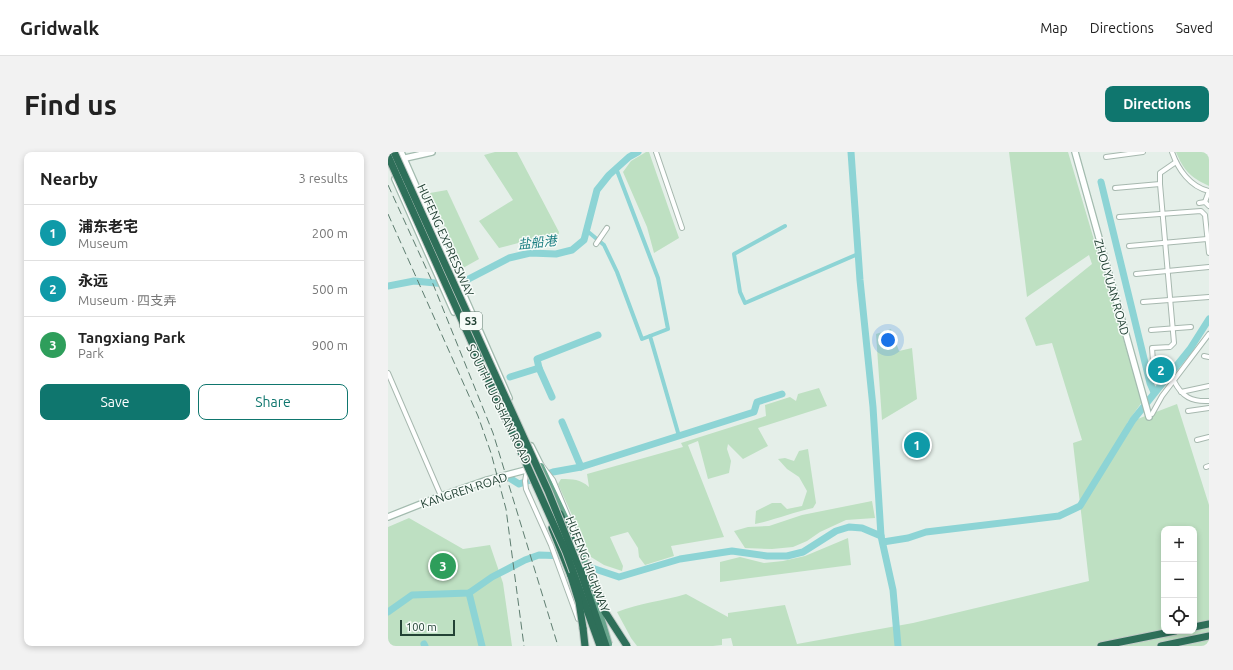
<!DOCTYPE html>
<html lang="en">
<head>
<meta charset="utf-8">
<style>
  :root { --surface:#fff; --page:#f2f2f2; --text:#222; --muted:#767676; --line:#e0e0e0; --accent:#0f766e }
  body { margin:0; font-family:Ubuntu,"Noto Sans SC",sans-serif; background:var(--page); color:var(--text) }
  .controls { position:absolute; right:12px; bottom:12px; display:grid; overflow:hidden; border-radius:8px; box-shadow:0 2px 6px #0003 }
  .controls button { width:36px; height:36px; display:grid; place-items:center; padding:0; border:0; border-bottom:1px solid var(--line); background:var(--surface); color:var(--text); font:20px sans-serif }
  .scale { position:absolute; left:12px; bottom:10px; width:55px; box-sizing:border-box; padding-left:4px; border:2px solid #234235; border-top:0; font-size:11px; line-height:14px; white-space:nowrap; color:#234235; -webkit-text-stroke:3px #f6fbf8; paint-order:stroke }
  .you { position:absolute; left:500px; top:188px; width:14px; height:14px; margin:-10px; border:3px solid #fff; border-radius:50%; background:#1a73e8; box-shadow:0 0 0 6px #1a73e833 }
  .badge { display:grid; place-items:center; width:26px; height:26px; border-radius:50%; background:var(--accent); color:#fff; font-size:13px; font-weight:700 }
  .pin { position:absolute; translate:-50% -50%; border:2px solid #fff; box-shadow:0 1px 4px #0006 }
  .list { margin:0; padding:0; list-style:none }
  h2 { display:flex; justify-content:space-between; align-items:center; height:52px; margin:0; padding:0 16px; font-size:17px }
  h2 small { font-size:13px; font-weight:400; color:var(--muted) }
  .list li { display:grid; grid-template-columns:26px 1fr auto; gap:12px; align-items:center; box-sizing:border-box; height:56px; padding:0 16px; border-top:1px solid var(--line) }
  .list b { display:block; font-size:15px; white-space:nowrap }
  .list p { margin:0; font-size:13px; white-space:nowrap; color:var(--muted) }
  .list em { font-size:13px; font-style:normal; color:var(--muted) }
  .actions { display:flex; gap:8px; padding:12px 16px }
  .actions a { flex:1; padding:9px 0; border:1px solid var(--accent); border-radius:8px; text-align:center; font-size:14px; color:var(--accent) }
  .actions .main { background:var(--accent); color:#fff }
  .icon { flex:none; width:22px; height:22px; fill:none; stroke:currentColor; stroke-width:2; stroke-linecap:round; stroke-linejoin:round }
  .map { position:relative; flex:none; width:821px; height:494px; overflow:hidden; border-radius:8px }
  header { display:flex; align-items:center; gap:24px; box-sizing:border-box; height:56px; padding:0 20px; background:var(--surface); border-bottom:1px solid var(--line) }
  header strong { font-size:19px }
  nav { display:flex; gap:22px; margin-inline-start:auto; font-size:14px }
  .intro { display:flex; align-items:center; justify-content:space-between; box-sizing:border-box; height:96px; padding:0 24px }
  h1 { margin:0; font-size:28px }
  .button { padding:10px 18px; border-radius:8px; background:var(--accent); color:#fff; font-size:14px; font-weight:700 }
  main { display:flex; gap:24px; padding:0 24px }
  aside { flex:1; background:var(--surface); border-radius:8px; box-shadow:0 2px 6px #0003 }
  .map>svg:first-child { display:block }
  .green { fill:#bee0c2; fill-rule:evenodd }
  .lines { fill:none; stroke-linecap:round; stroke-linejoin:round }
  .canal { stroke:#8dd4d5; stroke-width:4 }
  .river { stroke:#8dd4d5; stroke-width:7 }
  .street-casing { stroke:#a7b8af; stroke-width:6 }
  .secondary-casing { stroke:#a3bbaf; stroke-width:8 }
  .primary-casing { stroke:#c1cac6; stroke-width:8 }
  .highway-casing { stroke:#c1cac6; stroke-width:9 }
  .street { stroke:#fff; stroke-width:4 }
  .secondary { stroke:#fff; stroke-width:5.5 }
  .primary { stroke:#69a58d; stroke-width:6 }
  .highway { stroke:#2e6f59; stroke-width:7 }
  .rail { stroke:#5e7d70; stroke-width:1; stroke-dasharray:8 4; stroke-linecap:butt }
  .primary-bridge-casing { stroke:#c1cac6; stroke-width:8; stroke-linecap:butt }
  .highway-bridge-casing { stroke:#c1cac6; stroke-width:9; stroke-linecap:butt }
  .primary-bridge { stroke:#69a58d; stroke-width:6 }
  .highway-bridge { stroke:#2e6f59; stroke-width:7 }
  .labels { text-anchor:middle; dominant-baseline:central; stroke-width:3; stroke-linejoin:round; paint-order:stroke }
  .shield { fill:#f6fbf8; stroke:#627a70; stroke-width:1 }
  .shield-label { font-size:11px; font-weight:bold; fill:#234235 }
  .street-label { font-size:12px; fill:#234235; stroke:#f6fbf8 }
  .water-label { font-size:13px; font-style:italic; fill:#1b7e81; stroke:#f6fbf8 }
</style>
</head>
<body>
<header>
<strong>Gridwalk</strong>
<nav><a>Map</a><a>Directions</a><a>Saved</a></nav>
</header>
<div class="intro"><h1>Find us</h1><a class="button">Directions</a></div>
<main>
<aside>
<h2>Nearby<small>3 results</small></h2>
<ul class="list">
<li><span class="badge" style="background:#0f9aa8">1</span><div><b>浦东老宅</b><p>Museum</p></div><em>200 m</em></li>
<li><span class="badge" style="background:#0f9aa8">2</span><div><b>永远</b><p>Museum · 四支弄</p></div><em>500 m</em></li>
<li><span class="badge" style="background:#2e9e5b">3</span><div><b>Tangxiang Park</b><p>Park</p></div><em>900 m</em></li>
</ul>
<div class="actions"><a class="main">Save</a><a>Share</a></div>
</aside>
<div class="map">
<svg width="821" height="494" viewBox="0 0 821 494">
  <rect width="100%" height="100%" fill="#e5efe9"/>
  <g class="green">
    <path d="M107,0H129L171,80L170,90H134L111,96L91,69L125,48L96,3Z"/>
    <path d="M258,0H261L291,86L266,101L259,75L235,20L243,9Z"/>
    <path d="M621,0H680L754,250L739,271L789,252L821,353V494H345L343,486L334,487V493L325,494H249L243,486L229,460C251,451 275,449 298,442L340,465V461L397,453L409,492L525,471L701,429L685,291L694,288L664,191L648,194L637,166L704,112L701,103L639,145ZM776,377H806V479H776Z"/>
    <path d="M788,0H821V34C802,25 796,19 788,0Z"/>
    <path d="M59,38L91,107L75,116L42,41Z"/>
    <path d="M503,177L511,199L524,196L529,247L494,268L488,182Z"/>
    <path d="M431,236L439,254L370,276L380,294L355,307L340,292L339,297L343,309L341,321L320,327L310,289L300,293L336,385L283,394L286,404L257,413L251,405L250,396L240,380L222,385L235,414L234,419L216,413L203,405L170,332L173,327C185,327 192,327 201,335L199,322L295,295L293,291L378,264L377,253L402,245L408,249L410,242Z"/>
    <path d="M420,297L428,351L425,356C405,360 387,368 367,372L368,359L384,351H393L399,357L414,354L419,339L411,325L399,317L390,307L397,306L406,309L411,299Z"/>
    <path d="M484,349L487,366L458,368L432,380L419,389L405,395L384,397L357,396L346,379L360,375L381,374L414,363Z"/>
    <path d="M21,366L75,397L102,393L115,431L124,494H0V375Z"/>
    <path d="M460,386L463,413L332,430V410L352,405L376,411L395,409L417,404Z"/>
  </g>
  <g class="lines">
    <g class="canal">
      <path d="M228,16L270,126L280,177L262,184L291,284"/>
      <path d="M397,74L346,102L352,140L357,151L470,102"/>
      <path d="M198,78L216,93L229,120L254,187L262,184"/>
    </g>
    <g class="river">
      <path d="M463,0L472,128L485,255L493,384L505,438L510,494"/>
      <path d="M713,30L762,231L766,240"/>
      <path d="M0,134L26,129L69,133L121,106L142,101L168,102L184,98L196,88L209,38L221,23L241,5L250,0"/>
      <path d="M151,216L164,245"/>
      <path d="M122,225L151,216L149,207L210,183"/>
      <path d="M174,270L193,315"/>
      <path d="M123,327L131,332L165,320L193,315L366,260L369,250L394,242"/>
      <path d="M495,390L520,386L538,380L671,364L692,354L745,268L802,197L821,167"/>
      <path d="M195,413L231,425L292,407L344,399L379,404H399L415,400L448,379L461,375L474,376L493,384"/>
      <path d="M81,441L94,494"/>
      <path d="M0,460L24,443L81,441L104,425L137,408L151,403L179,404"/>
      <path d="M36,492L37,494"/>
    </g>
    <defs>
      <g id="street">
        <path d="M268,0L294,76"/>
        <path d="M784,0C790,17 802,35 821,39"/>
        <path d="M718,5L755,0"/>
        <path d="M727,36L772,32"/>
        <path d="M817,50L821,39"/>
        <path d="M811,51L817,50L821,54"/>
        <path d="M731,65L813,59L817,63L821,101"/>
        <path d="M208,92L219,76"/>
        <path d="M741,94L819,87"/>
        <path d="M748,122L821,115"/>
        <path d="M755,150L821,145"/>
        <path d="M763,178L803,175"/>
        <path d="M816,204L821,205"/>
        <path d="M765,209L764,196L782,195L786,191L772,32V21L788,10"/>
        <path d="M0,221L53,344"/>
        <path d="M786,229C794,245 804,250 821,249"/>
        <path d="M793,240L821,234"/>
        <path d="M800,259L821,256"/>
        <path d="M764,262L774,244L821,182"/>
        <path d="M809,288L821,285"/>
        <path d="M155,315L165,328L216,451"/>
        <path d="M818,315L821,314"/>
        <path d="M139,318L137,329L138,337L163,393L190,467L203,468"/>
      </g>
      <g id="secondary">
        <path d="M13,0L121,246"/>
        <path d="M687,0L761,265"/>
        <path d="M13,7L44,0"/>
        <path d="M7,27L66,160"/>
        <path d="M0,365L53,344L99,328L153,314L143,294"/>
      </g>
      <path id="primary" d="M153,314L178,367"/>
      <g id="highway">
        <path d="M172,362L194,410"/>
        <path d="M164,376L183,424"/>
        <path d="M806,475L821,472"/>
        <path d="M195,476L197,494"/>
        <path d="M713,494L787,479"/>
        <path d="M773,494L821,484"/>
      </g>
    </defs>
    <use href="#street" class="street-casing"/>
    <use href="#secondary" class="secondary-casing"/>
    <use href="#primary" class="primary-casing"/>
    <use href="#highway" class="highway-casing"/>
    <use href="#street" class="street"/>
    <use href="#secondary" class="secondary"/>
    <use href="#primary" class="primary"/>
    <use href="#highway" class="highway"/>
    <g class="rail">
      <path d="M0,33L43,127L105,281L170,494"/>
      <path d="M0,62L90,264L103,301L118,357L136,494"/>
    </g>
    <defs>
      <g id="primary-bridge">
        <path d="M192,397L201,421"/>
        <path d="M207,444L221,492"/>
      </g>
      <g id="highway-bridge">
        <path d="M6,0L160,339L193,421L218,494"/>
        <path d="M0,4L178,400L212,494"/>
        <path d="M198,418L217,460L239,494"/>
        <path d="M183,424L191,450L195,476"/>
      </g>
    </defs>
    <use href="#primary-bridge" class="primary-bridge-casing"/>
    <use href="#highway-bridge" class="highway-bridge-casing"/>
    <use href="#primary-bridge" class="primary-bridge"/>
    <use href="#highway-bridge" class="highway-bridge"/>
  </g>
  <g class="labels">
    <rect class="shield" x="72" y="160" width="22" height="18" rx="3"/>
    <g class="shield-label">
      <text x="83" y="169">S3</text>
    </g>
    <g class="street-label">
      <text transform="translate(58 88) rotate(66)">HUFENG EXPRESSWAY</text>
      <text transform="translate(724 135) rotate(74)">ZHOUYUAN ROAD</text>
      <text transform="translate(111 252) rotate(64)">SOUTH LUOSHAN ROAD</text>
      <text transform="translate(76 338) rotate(-18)">KANGREN ROAD</text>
      <text transform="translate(200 412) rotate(69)">HUFENG HIGHWAY</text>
    </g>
    <g class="water-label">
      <text transform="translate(149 90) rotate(-6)">盐船港</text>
    </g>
  </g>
</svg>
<div class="controls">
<button>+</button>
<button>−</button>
<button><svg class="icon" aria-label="locate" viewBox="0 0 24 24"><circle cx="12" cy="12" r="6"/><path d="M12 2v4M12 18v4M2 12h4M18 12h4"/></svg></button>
</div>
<div class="scale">100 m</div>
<div class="you"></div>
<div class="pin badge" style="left:529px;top:293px;background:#0f9aa8">1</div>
<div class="pin badge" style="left:773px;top:218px;background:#0f9aa8">2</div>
<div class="pin badge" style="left:55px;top:414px;background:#2e9e5b">3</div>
</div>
</main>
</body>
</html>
